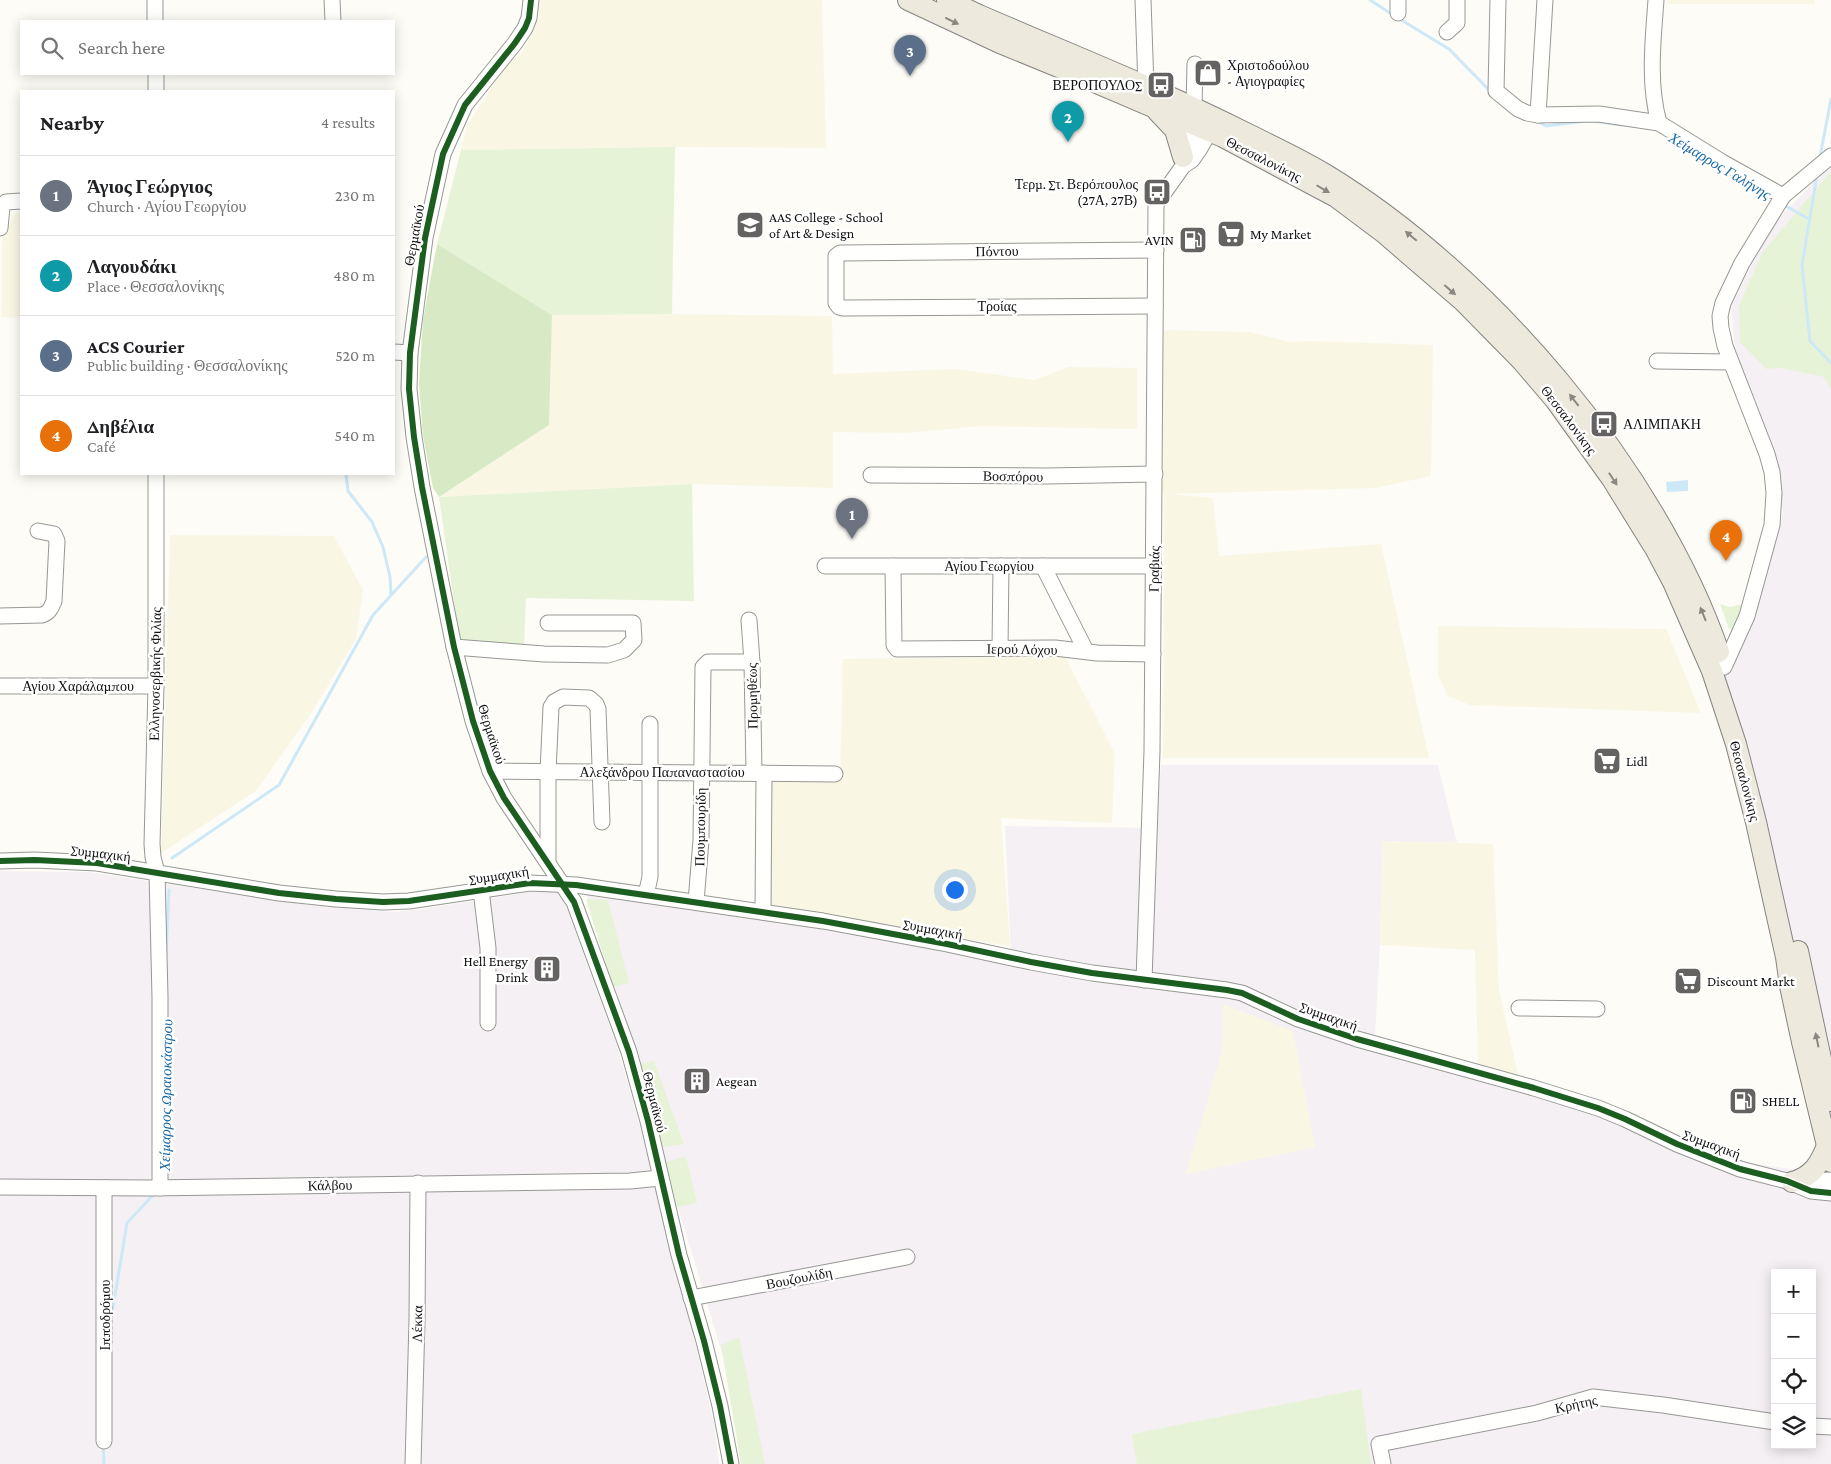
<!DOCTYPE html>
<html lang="en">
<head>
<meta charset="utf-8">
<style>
  :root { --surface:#fff; --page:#f2f2f2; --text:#202124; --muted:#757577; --line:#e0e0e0; --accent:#646362 }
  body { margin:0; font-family:"Crimson Pro",serif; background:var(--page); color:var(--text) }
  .controls { position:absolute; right:15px; bottom:15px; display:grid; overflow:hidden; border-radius:0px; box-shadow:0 2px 12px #0003 }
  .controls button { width:45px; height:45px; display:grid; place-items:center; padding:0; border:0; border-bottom:1px solid var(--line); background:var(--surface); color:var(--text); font:25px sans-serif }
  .you { position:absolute; left:954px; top:889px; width:18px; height:18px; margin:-12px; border:4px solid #fff; border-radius:50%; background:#1a73e8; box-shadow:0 0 0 8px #1a73e833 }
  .badge { display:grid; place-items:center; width:32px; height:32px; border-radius:50%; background:var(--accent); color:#fff; font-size:16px; font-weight:700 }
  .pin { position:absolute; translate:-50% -41px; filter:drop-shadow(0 1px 2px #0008) }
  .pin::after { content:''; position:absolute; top:26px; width:18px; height:15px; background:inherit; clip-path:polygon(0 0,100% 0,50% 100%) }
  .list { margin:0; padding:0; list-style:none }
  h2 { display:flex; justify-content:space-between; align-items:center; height:65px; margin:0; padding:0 20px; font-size:21px }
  h2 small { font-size:16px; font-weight:400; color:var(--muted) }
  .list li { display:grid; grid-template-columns:32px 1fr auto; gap:15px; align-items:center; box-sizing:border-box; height:80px; padding:0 20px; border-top:1px solid var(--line) }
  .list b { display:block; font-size:19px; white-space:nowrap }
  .list p { margin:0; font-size:16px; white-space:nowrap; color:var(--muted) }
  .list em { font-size:16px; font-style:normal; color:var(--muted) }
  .icon { flex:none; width:28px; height:28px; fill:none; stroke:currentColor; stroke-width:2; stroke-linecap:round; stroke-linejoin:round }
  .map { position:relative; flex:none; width:1831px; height:1464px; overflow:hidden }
  .search { position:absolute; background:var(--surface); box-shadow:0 2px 12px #0003; left:20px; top:20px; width:375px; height:55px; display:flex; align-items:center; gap:12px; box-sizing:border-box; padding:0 18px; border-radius:0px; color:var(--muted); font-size:19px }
  .panel { position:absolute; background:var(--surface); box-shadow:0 2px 12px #0003; left:20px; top:90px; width:375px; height:385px; border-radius:0px }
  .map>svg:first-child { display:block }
  .industrial { fill:#f5f0f3; fill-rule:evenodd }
  .farmland { fill:#f9f7e4 }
  .green { fill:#e7f3d7 }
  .forest { fill:#d8eac5 }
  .water { fill:#cde8f7 }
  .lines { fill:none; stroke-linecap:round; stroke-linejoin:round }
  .stream { stroke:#cde8f7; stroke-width:3 }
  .minor-casing { stroke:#979795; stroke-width:17 }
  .major-casing { stroke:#858482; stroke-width:22 }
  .minor { stroke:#fffffe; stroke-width:15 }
  .major { stroke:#ede9dc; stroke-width:20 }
  .cycleway-casing { stroke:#fff; stroke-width:9 }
  .cycleway { stroke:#1b5e20; stroke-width:6 }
  .oneway { fill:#8a8881 }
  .labels { text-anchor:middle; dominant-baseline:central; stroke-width:5; stroke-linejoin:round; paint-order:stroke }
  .poi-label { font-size:14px; fill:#111; stroke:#fff; text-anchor:start }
  .street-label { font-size:14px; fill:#111; stroke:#fff }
  .water-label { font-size:15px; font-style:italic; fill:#1768a6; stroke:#fff }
</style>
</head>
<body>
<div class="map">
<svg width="1831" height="1464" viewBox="0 0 1831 1464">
  <rect width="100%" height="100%" fill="#fdfcf7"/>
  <g class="industrial">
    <path d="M1831,164V1134L1722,677L1783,514L1774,454L1736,360L1731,308L1769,229Z"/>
    <path d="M1161,765H1438L1457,843L1383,841L1380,945L1375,1036L1306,1012L1242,987L1011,953L1005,826L1156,828Z"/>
    <path d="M0,871L88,872L310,905L393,912L422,909L530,892H559L564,901L616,1043L637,1115L692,1328L714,1424L719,1464H0Z"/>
    <path d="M585,890L849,934L1092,980L1235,997L1596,1112L1742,1162L1831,1175V1464H741L729,1376L657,1137L609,965ZM1775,1273H1812V1445H1775Z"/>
  </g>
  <g class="farmland">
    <path d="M540,0H822L826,148L675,147L461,150L468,124L506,66L522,53L539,17Z"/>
    <rect x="1668" y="0" width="147" height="4"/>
    <path d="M15,213H21V318L1,317L2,239Z"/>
    <path d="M552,313L832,316L833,374L956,369L1035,380L1068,367L1137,368V429L982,426L905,433L833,432V488L692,484L439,497L549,425Z"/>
    <path d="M1158,330L1249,332L1289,342L1309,341L1433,345L1431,476L1375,488L1171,494L1213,498L1219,556L1381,544L1429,758H1163L1164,494H1161Z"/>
    <path d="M170,535L334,536L363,590L356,639L312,712L256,791L161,853Z"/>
    <path d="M1438,626L1666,629L1701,713L1470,705L1448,696L1438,675Z"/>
    <path d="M1065,656L1115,754L1112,823L1001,818L1010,946L769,907L771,781L840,780L843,659Z"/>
    <path d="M1383,841L1493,844L1499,990L1519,1079L1478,1066L1475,950L1380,945Z"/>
    <path d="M1223,1004L1293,1031L1315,1147L1186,1174L1222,1051Z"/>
  </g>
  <g class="green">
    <path d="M675,147L672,314L552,315L437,244L461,150Z"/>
    <path d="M1831,171V389L1824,377L1781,368L1766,369L1740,342L1739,306L1762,253Z"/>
    <path d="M692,484L694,601L526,598L524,647L460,643L439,497Z"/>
    <path d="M1720,604L1730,607L1743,604L1735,628L1729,629Z"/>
    <path d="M586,899L608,900L629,983L613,987Z"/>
    <path d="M654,1061L684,1144L657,1148L634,1066Z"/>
    <path d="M686,1156L697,1203L672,1208L659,1164Z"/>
    <path d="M739,1337L765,1464H741L721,1345Z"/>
    <path d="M1361,1389L1371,1464H1137L1132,1434Z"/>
  </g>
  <path class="forest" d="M437,244L552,315L549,425L439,497L433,488L423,436L419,383L423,320Z"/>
  <path class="water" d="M1688,480V491L1667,492L1666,482Z"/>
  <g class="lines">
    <g class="stream">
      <path d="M1370,0L1393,15"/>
      <path d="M1398,18L1449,49L1490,91"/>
      <path d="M1537,121L1546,126L1587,121"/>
      <path d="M1593,121L1622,125"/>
      <path d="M1820,157L1831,99"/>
      <path d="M1817,175L1802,265L1810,341L1831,363"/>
      <path d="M1784,205L1809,219"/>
      <path d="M346,474L348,491L372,522L383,547L390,577L391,594"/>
      <path d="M172,858L279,785L373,615L426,557"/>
      <path d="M166,955L169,890"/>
      <path d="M167,1050V1028"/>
      <path d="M111,1319L127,1223L155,1193"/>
      <path d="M103,1445L104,1464"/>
    </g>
    <defs>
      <g id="minor">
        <path d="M155,0V21"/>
        <path d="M332,0L333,21"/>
        <path d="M531,0L529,18L525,28L515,43L465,105L443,154L425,238L410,353L409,389L414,437L422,487L454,647L473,721L490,771L504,798L574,902L629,1052L648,1121L679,1255L704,1341L720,1406L731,1464"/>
        <path d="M1143,0L1146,86"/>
        <path d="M1498,0L1496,91L1518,109L1527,113L1538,115L1599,114L1659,123"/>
        <path d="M1656,0C1653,41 1648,83 1659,123L1722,162L1783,196"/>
        <path d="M1398,13V0"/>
        <path d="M1447,32L1457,23V0"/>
        <path d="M156,74V91"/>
        <path d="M1194,108L1195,64"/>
        <path d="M1538,115L1545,0"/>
        <path d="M1183,160L1187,145L1202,117"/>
        <path d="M0,228L2,207L6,202L21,201"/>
        <path d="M1155,306L843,308L839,307L836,303V256L840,253L1156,250"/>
        <path d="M394,352L410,353"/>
        <path d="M1657,361L1730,362"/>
        <path d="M156,474V686L152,844L153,857L157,873L160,997V1188"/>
        <path d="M871,475L1047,476L1155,474"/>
        <path d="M825,566H1154"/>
        <path d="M893,566L894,645L897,649L1055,648L1097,653L1153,654"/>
        <path d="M1043,566L1086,651"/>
        <path d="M0,616L42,615C50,612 51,608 54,601L57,541L54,534L38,531"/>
        <path d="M749,620L752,662L754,772"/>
        <path d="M454,647L544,654L608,655L624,650L634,640L633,623H548"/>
        <path d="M1000,648L1001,566"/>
        <path d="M1724,667L1747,616L1772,525L1774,493L1772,472L1767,454L1725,346L1721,328L1720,316L1723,303L1742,263L1783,196L1831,156"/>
        <path d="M0,686H156"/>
        <path d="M490,771L835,774"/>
        <path d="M0,861L35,860L97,863L279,893L336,899L383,902L409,901L530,883L576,885L823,921L947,944L1031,962L1092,973L1227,990L1242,993L1298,1019L1357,1039L1534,1088L1598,1108L1625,1119L1677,1144L1740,1169L1787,1181L1811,1191L1831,1193"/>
        <path d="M548,862V772L551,707L554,702L563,697L589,698L596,704L598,709L602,822"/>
        <path d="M481,890L488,948V1023"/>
        <path d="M646,895L650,877V724"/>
        <path d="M696,902L701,840L703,667L708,662H752"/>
        <path d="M763,912L764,773"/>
        <path d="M1144,980L1152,751L1156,204L1183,166L1192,160L1199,150L1214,124"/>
        <path d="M1519,1008L1597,1009"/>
        <path d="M1798,1181L1831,1180"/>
        <path d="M0,1187L150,1188L630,1181L660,1178"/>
        <path d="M691,1298L907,1257"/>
        <path d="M1812,1426L1831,1427"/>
        <path d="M104,1441V1188"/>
        <path d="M413,1464L417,1321L418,1183"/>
        <path d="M1383,1464L1379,1444L1537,1413L1593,1397L1663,1405L1775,1422"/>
      </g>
      <g id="major">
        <path d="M908,0L1000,43L1078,75L1223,137L1336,197L1384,233L1464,302L1522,361L1556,401L1612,479L1656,550L1673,582L1712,671L1736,744L1756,822L1786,957L1790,986L1802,1042L1831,1162"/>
        <path d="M947,0L979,15C1069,54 1161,90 1248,134C1274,147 1300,159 1325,174C1490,274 1656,470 1719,652"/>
        <path d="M1158,112L1175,130L1183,157"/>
        <path d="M1798,951L1830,1101"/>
        <path d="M1792,1182C1813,1177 1821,1162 1828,1143"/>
      </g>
    </defs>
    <use href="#minor" class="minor-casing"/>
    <use href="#major" class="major-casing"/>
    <use href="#minor" class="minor"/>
    <use href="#major" class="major"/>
    <defs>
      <g id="cycleway">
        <path d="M531,0L529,18L525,28L515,43L465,105L443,154L425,238L410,353L409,389L414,437L422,487L454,647L473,721L490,771L504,798L574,902L629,1052L648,1121L679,1255L704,1341L720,1406L731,1464"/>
        <path d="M0,861L35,860L97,863L279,893L336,899L383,902L409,901L530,883L576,885L823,921L947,944L1031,962L1092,973L1227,990L1242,993L1298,1019L1357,1039L1534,1088L1598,1108L1625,1119L1677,1144L1740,1169L1787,1181L1811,1191L1831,1193"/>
      </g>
    </defs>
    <use href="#cycleway" class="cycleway-casing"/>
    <use href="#cycleway" class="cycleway"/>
  </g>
  <defs><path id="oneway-solid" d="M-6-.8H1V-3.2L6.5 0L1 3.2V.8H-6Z" transform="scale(1.25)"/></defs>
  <g class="oneway">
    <use href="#oneway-solid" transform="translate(952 21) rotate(26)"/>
    <use href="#oneway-solid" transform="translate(1323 189) rotate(30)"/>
    <use href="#oneway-solid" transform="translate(1411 236) rotate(-140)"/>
    <use href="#oneway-solid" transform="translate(1450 290) rotate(41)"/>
    <use href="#oneway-solid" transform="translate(1574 400) rotate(-128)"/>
    <use href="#oneway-solid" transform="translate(1613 479) rotate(57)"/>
    <use href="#oneway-solid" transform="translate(1703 614) rotate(-112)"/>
    <use href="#oneway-solid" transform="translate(1817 1040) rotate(-102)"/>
  </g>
  <defs>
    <symbol id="shop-square" viewBox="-11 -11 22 22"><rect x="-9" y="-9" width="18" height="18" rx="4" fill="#646362" stroke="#fff"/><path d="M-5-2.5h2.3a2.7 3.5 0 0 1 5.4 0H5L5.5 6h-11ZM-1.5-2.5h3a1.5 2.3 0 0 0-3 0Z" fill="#fff"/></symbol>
    <symbol id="bus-square" viewBox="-11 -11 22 22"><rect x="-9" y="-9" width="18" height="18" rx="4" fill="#646362" stroke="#fff"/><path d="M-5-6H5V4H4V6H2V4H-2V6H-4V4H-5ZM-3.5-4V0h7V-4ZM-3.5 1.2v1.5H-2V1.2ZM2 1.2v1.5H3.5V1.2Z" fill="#fff"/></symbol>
    <symbol id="university-square" viewBox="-11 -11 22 22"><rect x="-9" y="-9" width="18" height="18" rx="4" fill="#646362" stroke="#fff"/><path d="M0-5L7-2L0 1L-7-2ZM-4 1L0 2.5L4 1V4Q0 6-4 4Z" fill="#fff"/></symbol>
    <symbol id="supermarket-square" viewBox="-11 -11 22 22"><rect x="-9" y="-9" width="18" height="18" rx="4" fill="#646362" stroke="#fff"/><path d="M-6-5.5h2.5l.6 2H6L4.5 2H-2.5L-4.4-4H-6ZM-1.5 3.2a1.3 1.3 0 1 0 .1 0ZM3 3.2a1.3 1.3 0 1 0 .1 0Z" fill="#fff"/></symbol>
    <symbol id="fuel-square" viewBox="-11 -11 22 22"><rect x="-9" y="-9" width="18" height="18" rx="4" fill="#646362" stroke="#fff"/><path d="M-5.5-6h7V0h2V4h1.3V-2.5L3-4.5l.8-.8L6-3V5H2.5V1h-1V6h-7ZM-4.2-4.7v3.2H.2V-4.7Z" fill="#fff"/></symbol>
    <symbol id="building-square" viewBox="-11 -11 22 22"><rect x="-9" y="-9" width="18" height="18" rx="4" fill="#646362" stroke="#fff"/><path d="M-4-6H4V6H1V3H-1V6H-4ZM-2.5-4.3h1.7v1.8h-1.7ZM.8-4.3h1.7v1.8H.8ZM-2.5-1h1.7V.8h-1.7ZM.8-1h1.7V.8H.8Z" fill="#fff"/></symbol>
  </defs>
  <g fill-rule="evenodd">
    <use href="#shop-square" x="1192" y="57" width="32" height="32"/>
    <use href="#bus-square" x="1145" y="69" width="32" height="32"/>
    <use href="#bus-square" x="1141" y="176" width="32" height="32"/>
    <use href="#university-square" x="734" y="209" width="32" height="32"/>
    <use href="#supermarket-square" x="1215" y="218" width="32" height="32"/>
    <use href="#fuel-square" x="1177" y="224" width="32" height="32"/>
    <use href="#bus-square" x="1588" y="408" width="32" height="32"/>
    <use href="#supermarket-square" x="1591" y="745" width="32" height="32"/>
    <use href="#building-square" x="531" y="953" width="32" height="32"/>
    <use href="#supermarket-square" x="1672" y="965" width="32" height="32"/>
    <use href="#building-square" x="681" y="1065" width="32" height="32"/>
    <use href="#fuel-square" x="1727" y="1085" width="32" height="32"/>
  </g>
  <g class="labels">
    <g class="poi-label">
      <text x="1227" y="65">Χριστοδούλου<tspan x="1227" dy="16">- Αγιογραφίες</tspan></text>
      <text x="1142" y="85" text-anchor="end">ΒΕΡΟΠΟΥΛΟΣ</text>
      <text x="1138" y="184" text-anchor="end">Τερμ. Στ. Βερόπουλος<tspan x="1138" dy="16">(27Α, 27Β)</tspan></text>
      <text x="769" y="217">AAS College - School<tspan x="769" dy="16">of Art &amp; Design</tspan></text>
      <text x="1250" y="234">My Market</text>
      <text x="1174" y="240" text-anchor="end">AVIN</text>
      <text x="1623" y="424">ΑΛΙΜΠΑΚΗ</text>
      <text x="1626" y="761">Lidl</text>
      <text x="528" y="961" text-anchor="end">Hell Energy<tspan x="528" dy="16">Drink</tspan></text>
      <text x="1707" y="981">Discount Markt</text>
      <text x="716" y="1081">Aegean</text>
      <text x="1762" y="1101">SHELL</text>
    </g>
    <g class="street-label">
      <text transform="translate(1264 159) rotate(27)">Θεσσαλονίκης</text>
      <text transform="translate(414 235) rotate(-80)">Θερμαϊκού</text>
      <text transform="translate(997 251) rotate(-1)">Πόντου</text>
      <text x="997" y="306">Τροίας</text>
      <text transform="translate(1569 420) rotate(53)">Θεσσαλονίκης</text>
      <text transform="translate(1013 476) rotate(1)">Βοσπόρου</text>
      <text x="989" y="566">Αγίου Γεωργίου</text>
      <text transform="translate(1154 569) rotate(-89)">Γραβιάς</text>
      <text transform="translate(1022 649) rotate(1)">Ιερού Λόχου</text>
      <text transform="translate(155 674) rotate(-89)">Ελληνοσερβικής Φιλίας</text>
      <text x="78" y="686">Αγίου Χαράλαμπου</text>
      <text transform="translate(752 696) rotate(-91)">Προμηθέως</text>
      <text transform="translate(492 734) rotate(72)">Θερμαϊκού</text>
      <text x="662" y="772">Αλεξάνδρου Παπαναστασίου</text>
      <text transform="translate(1745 781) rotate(75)">Θεσσαλονίκης</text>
      <text transform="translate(700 827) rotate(-89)">Πουμπουρίδη</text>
      <text transform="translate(101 853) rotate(7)">Συμμαχική</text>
      <text transform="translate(499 875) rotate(-8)">Συμμαχική</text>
      <text transform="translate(933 929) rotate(11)">Συμμαχική</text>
      <text transform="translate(1329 1016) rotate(20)">Συμμαχική</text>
      <text transform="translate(655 1102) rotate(76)">Θερμαϊκού</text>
      <text transform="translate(1712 1144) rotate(21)">Συμμαχική</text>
      <text transform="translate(330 1185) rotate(-1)">Κάλβου</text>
      <text transform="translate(799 1278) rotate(-11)">Βουζουλίδη</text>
      <text transform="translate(105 1315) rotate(-90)">Ιπποδρόμου</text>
      <text transform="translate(417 1324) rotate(-89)">Λέκκα</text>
      <text transform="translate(1576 1404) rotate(-12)">Κρήτης</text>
    </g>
    <g class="water-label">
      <text transform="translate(1720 166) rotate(31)">Χείμαρρος Γαλήνης</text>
      <text transform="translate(166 1095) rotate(-89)">Χείμαρρος Ωραιοκάστρου</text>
    </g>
  </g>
</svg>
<div class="controls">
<button>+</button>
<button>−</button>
<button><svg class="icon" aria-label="locate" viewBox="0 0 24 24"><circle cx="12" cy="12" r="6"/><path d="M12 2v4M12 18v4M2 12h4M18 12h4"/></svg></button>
<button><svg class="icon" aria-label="layers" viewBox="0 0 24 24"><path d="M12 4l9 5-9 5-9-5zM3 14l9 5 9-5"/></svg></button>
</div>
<div class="you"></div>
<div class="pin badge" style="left:852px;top:539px;background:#6b7280">1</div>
<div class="pin badge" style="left:1068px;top:142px;background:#0f9aa8">2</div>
<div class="pin badge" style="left:910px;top:76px;background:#5c6f8a">3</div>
<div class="pin badge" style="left:1726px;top:561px;background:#e8710a">4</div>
<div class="search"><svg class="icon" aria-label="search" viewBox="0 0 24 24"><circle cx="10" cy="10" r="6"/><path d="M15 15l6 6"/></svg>Search here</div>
<section class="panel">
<h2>Nearby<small>4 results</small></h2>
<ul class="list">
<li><span class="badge" style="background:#6b7280">1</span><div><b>Άγιος Γεώργιος</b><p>Church · Αγίου Γεωργίου</p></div><em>230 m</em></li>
<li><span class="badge" style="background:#0f9aa8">2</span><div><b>Λαγουδάκι</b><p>Place · Θεσσαλονίκης</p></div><em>480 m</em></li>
<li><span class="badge" style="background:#5c6f8a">3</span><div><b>ACS Courier</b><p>Public building · Θεσσαλονίκης</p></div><em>520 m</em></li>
<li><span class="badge" style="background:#e8710a">4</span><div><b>Δηβέλια</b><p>Café</p></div><em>540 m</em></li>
</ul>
</section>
</div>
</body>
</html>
